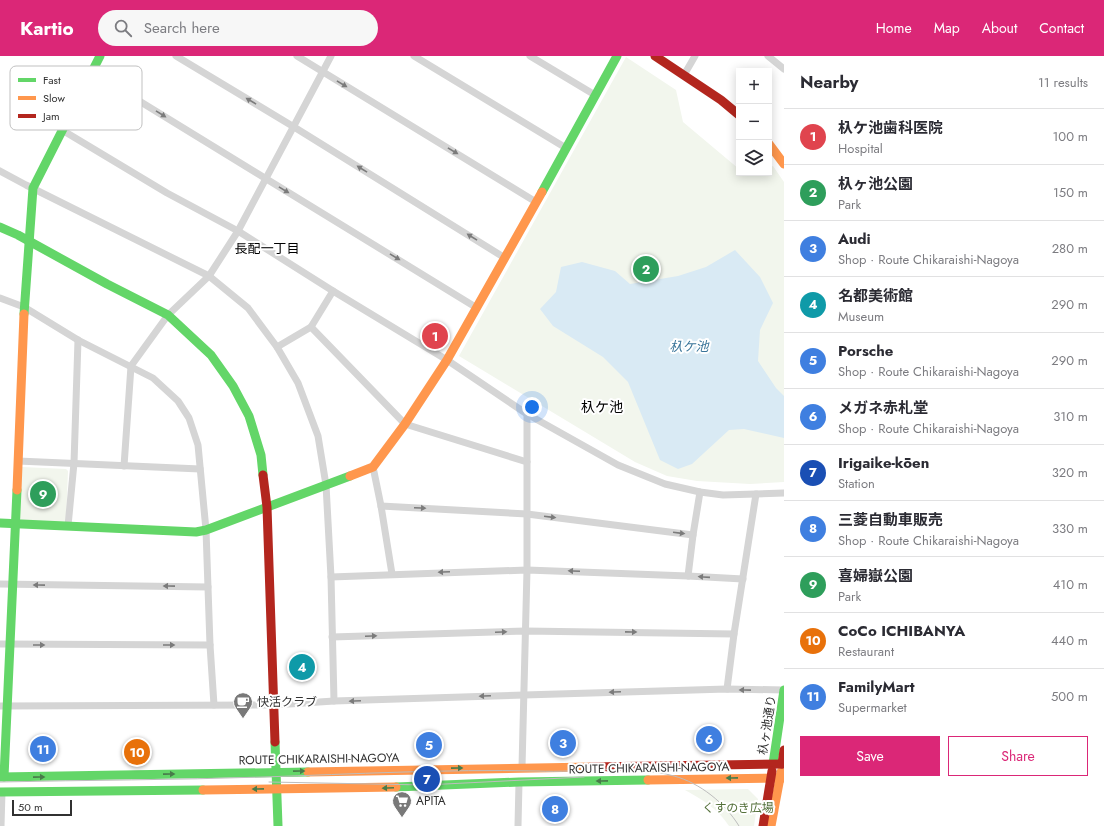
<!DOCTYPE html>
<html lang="en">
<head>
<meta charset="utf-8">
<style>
  :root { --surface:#fff; --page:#f7f7f7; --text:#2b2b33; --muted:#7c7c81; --line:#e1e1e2; --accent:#db2777 }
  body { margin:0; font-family:Jost,"Noto Sans JP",sans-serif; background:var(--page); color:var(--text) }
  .controls { position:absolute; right:12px; top:12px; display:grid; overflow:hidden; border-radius:0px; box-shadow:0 2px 10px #0003 }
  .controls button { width:36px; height:36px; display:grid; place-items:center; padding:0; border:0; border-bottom:1px solid var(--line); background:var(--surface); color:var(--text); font:20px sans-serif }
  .scale { position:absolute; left:12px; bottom:10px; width:60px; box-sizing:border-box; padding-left:4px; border:2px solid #313131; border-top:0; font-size:11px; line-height:14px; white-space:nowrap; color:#313131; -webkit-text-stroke:3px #fff; paint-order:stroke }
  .you { position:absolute; left:532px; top:351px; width:14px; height:14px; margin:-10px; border:3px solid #fff; border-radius:50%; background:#1a73e8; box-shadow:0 0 0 6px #1a73e833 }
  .badge { display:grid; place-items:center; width:26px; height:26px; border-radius:50%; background:var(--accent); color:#fff; font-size:13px; font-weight:700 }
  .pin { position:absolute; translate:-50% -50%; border:2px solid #fff; box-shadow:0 1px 4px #0006 }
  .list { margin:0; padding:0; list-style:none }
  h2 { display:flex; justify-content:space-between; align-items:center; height:52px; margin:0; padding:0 16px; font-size:17px }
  h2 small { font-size:13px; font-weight:400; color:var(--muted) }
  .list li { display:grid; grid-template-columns:26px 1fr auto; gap:12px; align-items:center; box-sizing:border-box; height:56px; padding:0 16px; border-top:1px solid var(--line) }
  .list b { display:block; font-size:15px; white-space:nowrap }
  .list p { margin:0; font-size:13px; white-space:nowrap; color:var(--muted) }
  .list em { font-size:13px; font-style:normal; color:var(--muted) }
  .actions { display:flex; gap:8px; padding:12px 16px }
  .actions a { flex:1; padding:9px 0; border:1px solid var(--accent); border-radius:0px; text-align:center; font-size:14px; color:var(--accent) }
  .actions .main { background:var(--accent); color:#fff }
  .icon { flex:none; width:22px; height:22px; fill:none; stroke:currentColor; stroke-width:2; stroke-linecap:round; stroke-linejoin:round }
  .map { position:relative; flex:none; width:784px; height:770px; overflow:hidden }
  header { display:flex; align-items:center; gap:24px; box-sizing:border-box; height:56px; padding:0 20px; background:var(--accent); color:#fff }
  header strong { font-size:19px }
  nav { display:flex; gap:22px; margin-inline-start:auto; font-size:14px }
  .search { width:280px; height:36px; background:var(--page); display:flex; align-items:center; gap:10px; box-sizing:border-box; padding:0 14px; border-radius:22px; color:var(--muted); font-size:15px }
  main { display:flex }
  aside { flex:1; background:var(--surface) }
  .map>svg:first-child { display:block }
  .green { fill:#f2f6ed }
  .water { fill:#d9eaf4 }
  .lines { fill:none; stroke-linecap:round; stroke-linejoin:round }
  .street { stroke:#d5d5d5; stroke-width:7 }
  .fast { stroke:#63d668; stroke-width:9 }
  .slow { stroke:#ff974d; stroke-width:9 }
  .jam { stroke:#b3261e; stroke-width:9 }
  .tram { stroke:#bdbdbd; stroke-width:1 }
  .oneway { fill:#7b7b7b }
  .oneway2 { fill:#487b4a }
  .labels { text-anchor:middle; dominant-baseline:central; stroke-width:4; stroke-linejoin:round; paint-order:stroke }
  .poi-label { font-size:12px; fill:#313131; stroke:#fff; text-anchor:start }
  .street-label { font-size:12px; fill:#313131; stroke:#fff }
  .park-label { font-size:12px; fill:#54703a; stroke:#fff }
  .neighbourhood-label { font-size:13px; fill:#000; stroke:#fff }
  .water-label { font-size:13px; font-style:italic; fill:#387499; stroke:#fff }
  .quarter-label { font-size:14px; fill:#000; stroke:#fff }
  .key { fill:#fff; stroke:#c1c1c1; stroke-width:1 }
  .key-label { font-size:11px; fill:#313131 }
</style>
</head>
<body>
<header>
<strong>Kartio</strong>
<div class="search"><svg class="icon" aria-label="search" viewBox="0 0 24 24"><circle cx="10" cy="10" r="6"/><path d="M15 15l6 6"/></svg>Search here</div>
<nav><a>Home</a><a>Map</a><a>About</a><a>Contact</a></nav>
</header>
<main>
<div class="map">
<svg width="784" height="770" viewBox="0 0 784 770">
  <rect width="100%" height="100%" fill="#fff"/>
  <g class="green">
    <path d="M626,1L676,34L683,66L739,113V117H769V111L773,110L784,126V426L750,428L697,425L667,420L635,406L459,300Z"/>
    <path d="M22,411L66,413L68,415L66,465L64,466H23L19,461Z"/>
    <path d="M748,733L758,743L754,770H729C718,753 703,744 685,734Z"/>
  </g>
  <path class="water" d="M735,194L760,221L773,247L760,274L758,305L776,332L784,340V382L744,373L729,374L692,408L678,413L660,404L628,326L603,301L553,270L540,253L556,236L561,211L582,206L615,215L630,228L678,220L706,211Z"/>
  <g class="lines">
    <g class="street">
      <path d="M176,0L294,71L505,202"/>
      <path d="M297,0L536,146"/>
      <path d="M414,0L566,92"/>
      <path d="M530,0L595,39"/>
      <path d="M768,0L784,13"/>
      <path d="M92,16L477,252"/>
      <path d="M684,19L695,0"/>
      <path d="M62,74L167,137L238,175L333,235L447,304L527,358L618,409L665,428L700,436L723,439L784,437"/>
      <path d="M0,115L26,129L209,220L248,252L277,291L298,327L318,380L326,429L331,521L334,645"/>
      <path d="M0,242L24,251L78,284L153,322L178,345L189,362L198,389L206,474L210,589L214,649"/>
      <path d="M311,271L405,368L527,406"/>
      <path d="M277,291L311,271L333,235"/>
      <path d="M18,405L200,413"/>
      <path d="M124,410L131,310L168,259L209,220L238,175L331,0"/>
      <path d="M373,411L381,450L392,518"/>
      <path d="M381,450L527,458L693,479"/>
      <path d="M68,470L74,407L78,284"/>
      <path d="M688,520L693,479L700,436"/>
      <path d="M331,521L527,514L688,520L743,523"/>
      <path d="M0,528L208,531"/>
      <path d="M332,581L525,575L734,578"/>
      <path d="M0,588L210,589"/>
      <path d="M727,633L734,578L756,438"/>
      <path d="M0,650L274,649L334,645L524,639L727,633L784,634"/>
      <path d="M522,711L527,514V358"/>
      <path d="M1,770L2,736"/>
      <path d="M518,770L519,726"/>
    </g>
    <g class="fast">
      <path d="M542,136L617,0"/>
      <path d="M0,171L18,179L107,228L168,259L211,299L233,330L249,360L261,399L263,419"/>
      <path d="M24,258L33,132L100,0"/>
      <path d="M0,467L196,476L206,474L350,420"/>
      <path d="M275,686L278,770"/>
      <path d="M773,708L784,634"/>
      <path d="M0,721L308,716"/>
      <path d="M4,721L17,434"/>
      <path d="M396,731L519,726L648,724"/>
      <path d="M0,736L203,734"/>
    </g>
    <g class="slow">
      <path d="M769,88L784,108"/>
      <path d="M350,420L373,411L405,368L447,304L542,136"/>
      <path d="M17,434L24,258"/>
      <path d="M308,716L591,711"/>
      <path d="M648,724L784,722"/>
      <path d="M203,734L396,731"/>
      <path d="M771,770L781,716"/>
    </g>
    <g class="jam">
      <path d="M655,0L721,44L739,59"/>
      <path d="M263,419L267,451L275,686"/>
      <path d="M782,708L784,694"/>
      <path d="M591,711L784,708"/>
      <path d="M763,770L772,715"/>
    </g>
    <g class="tram">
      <path d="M0,726C88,724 175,724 263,721C354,718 446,713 537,715C581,717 631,708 674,720C700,727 725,747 739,770"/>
      <path d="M269,726L425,729L584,721"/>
    </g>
  </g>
  <defs><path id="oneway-solid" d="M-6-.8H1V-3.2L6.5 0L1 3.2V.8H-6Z"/></defs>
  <g class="oneway">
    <use href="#oneway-solid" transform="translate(342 28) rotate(31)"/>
    <use href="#oneway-solid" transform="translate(251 45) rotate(-149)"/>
    <use href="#oneway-solid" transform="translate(161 58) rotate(32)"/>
    <use href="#oneway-solid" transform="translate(453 95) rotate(31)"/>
    <use href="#oneway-solid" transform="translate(362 113) rotate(-148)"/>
    <use href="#oneway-solid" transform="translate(284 134) rotate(31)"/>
    <use href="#oneway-solid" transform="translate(472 181) rotate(-148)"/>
    <use href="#oneway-solid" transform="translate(395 201) rotate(31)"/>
    <use href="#oneway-solid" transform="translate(420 452) rotate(3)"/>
    <use href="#oneway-solid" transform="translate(550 461) rotate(7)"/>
    <use href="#oneway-solid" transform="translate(679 477) rotate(7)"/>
    <use href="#oneway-solid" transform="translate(574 515) rotate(-178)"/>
    <use href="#oneway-solid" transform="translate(444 516) rotate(178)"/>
    <use href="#oneway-solid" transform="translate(704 521) rotate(-176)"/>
    <use href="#oneway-solid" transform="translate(39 529) rotate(-179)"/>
    <use href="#oneway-solid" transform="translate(169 530) rotate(-179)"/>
    <use href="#oneway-solid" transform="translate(501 576) rotate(-2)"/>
    <use href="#oneway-solid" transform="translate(631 576) rotate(1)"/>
    <use href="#oneway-solid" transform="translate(371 580) rotate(-2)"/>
    <use href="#oneway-solid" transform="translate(39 589)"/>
    <use href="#oneway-solid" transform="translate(169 589)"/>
    <use href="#oneway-solid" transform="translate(745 634) rotate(-179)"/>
    <use href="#oneway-solid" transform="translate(615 636) rotate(178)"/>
    <use href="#oneway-solid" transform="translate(485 640) rotate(178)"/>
    <use href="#oneway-solid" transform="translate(355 645) rotate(178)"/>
  </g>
  <g class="oneway2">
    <use href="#oneway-solid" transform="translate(457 712) rotate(-1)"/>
    <use href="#oneway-solid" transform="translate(299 715) rotate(-1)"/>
    <use href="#oneway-solid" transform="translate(169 718) rotate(-1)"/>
    <use href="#oneway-solid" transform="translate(39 721) rotate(-1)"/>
    <use href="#oneway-solid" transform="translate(732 722) rotate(179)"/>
    <use href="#oneway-solid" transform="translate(602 725) rotate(179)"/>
    <use href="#oneway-solid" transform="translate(388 732) rotate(178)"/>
    <use href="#oneway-solid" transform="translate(258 733) rotate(179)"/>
  </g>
  <defs>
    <symbol id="cafe-pin" viewBox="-11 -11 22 30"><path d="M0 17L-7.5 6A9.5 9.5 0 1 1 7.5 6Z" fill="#797979" stroke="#fff"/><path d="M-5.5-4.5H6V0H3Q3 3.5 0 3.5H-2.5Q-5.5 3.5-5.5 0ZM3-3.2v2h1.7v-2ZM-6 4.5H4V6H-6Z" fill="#fff"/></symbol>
    <symbol id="supermarket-pin" viewBox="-11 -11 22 30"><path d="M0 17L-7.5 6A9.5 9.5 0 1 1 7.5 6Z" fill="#797979" stroke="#fff"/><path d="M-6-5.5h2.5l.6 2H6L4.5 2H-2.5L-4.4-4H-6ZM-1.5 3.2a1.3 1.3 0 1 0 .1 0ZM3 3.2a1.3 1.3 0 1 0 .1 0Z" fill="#fff"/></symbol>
  </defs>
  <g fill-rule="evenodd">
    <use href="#cafe-pin" x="232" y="635" width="22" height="30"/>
    <use href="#supermarket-pin" x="391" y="734" width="22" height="30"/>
  </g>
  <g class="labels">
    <g class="poi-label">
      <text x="257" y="646">快活クラブ</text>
      <text x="416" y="745">APITA</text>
    </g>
    <g class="street-label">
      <text transform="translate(767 669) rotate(-81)">杁ヶ池通り</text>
      <text transform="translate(319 703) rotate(-1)">ROUTE CHIKARAISHI-NAGOYA</text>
      <text transform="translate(649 712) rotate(-1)">ROUTE CHIKARAISHI-NAGOYA</text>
    </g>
    <g class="park-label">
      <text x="738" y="752">くすのき広場</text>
    </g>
    <g class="neighbourhood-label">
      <text x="267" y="192">長配一丁目</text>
    </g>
    <g class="water-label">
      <text x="689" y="290">杁ケ池</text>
    </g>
    <g class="quarter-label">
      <text x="602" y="351">杁ケ池</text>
    </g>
  </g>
  <rect x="10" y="10" width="132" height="64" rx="6" class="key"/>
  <rect x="18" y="22" width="18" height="4" fill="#63d668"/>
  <rect x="18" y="40" width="18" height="4" fill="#ff974d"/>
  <rect x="18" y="58" width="18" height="4" fill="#b3261e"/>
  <g class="key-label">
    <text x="43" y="28">Fast</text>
    <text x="43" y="46">Slow</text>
    <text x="43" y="64">Jam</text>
  </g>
</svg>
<div class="controls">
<button>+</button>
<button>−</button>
<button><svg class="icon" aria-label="layers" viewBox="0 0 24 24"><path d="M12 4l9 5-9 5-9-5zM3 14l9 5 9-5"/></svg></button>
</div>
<div class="scale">50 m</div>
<div class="you"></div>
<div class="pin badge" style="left:435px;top:280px;background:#e0444e">1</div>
<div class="pin badge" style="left:646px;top:213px;background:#2e9e5b">2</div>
<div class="pin badge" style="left:563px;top:687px;background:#3f7fe0">3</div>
<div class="pin badge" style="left:302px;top:611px;background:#0f9aa8">4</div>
<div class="pin badge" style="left:429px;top:689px;background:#3f7fe0">5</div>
<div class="pin badge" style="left:709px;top:683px;background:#3f7fe0">6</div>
<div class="pin badge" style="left:427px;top:723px;background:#1a4fb4">7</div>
<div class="pin badge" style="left:555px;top:753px;background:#3f7fe0">8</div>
<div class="pin badge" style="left:43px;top:438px;background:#2e9e5b">9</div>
<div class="pin badge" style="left:137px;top:696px;background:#e8710a">10</div>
<div class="pin badge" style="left:43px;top:693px;background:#3f7fe0">11</div>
</div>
<aside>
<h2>Nearby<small>11 results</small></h2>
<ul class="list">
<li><span class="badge" style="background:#e0444e">1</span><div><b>杁ケ池歯科医院</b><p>Hospital</p></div><em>100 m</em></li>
<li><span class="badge" style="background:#2e9e5b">2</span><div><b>杁ヶ池公園</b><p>Park</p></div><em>150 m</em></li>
<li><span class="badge" style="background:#3f7fe0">3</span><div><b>Audi</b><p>Shop · Route Chikaraishi-Nagoya</p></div><em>280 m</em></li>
<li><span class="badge" style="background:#0f9aa8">4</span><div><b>名都美術館</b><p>Museum</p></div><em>290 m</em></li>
<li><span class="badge" style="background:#3f7fe0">5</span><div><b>Porsche</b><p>Shop · Route Chikaraishi-Nagoya</p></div><em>290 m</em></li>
<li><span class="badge" style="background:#3f7fe0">6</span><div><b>メガネ赤札堂</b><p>Shop · Route Chikaraishi-Nagoya</p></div><em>310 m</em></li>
<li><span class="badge" style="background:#1a4fb4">7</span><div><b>Irigaike-kōen</b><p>Station</p></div><em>320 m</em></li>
<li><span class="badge" style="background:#3f7fe0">8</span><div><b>三菱自動車販売</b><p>Shop · Route Chikaraishi-Nagoya</p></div><em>330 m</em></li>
<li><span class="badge" style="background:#2e9e5b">9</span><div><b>喜婦嶽公園</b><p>Park</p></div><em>410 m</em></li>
<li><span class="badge" style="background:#e8710a">10</span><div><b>CoCo ICHIBANYA</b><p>Restaurant</p></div><em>440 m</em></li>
<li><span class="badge" style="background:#3f7fe0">11</span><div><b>FamilyMart</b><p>Supermarket</p></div><em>500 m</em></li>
</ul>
<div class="actions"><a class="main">Save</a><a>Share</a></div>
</aside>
</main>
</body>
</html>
